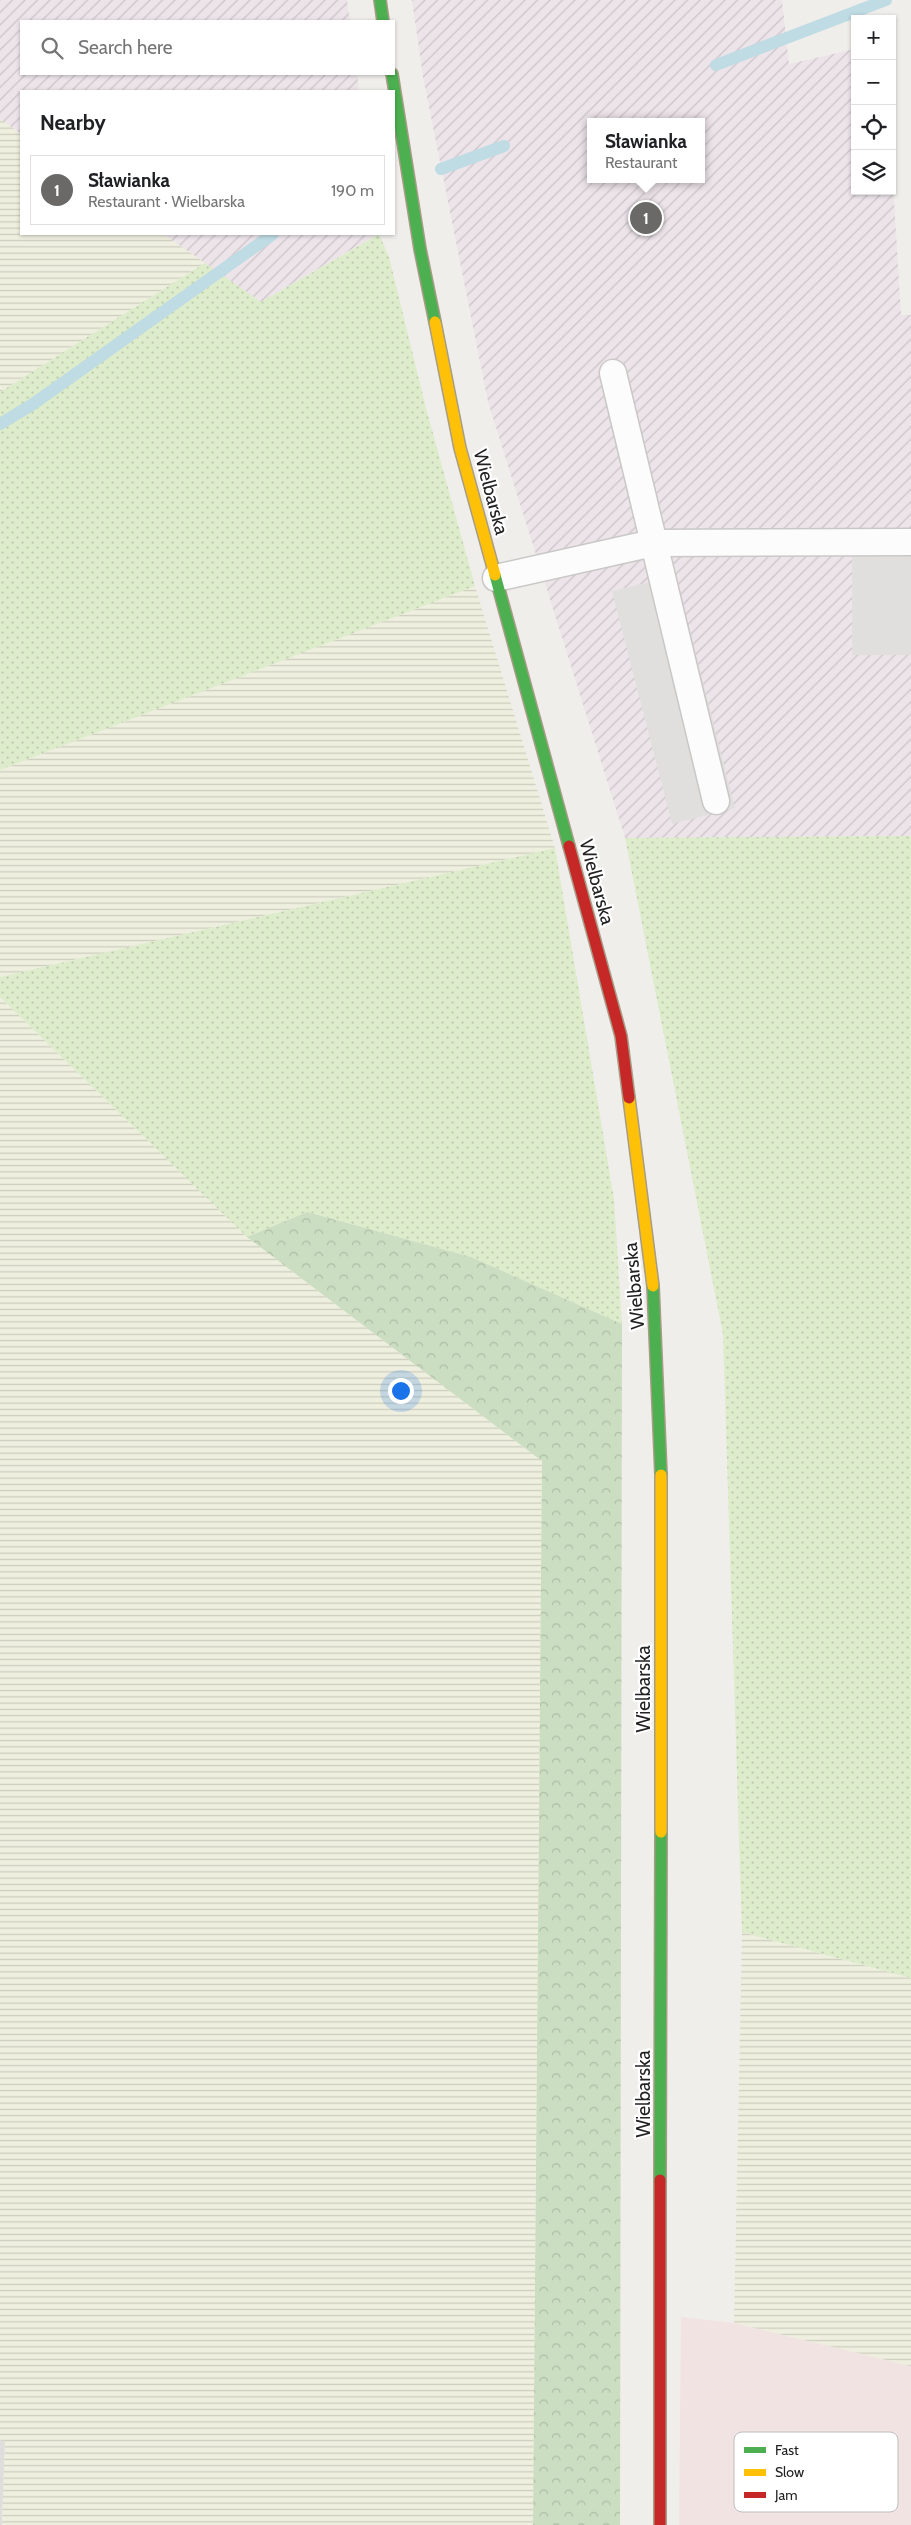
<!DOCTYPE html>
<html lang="en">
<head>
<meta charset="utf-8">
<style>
  :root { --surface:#fff; --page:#f6f6f6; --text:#202124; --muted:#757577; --line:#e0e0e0; --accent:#6a6968 }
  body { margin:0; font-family:Cabin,sans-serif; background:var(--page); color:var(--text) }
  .controls { position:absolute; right:15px; top:15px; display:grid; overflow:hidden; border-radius:0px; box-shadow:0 1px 4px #0004 }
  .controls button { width:45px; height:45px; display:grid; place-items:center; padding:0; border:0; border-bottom:1px solid var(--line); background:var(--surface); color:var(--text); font:25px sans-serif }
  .you { position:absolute; left:400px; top:1390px; width:18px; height:18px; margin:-12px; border:4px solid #fff; border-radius:50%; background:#1a73e8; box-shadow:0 0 0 8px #1a73e833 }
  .badge { display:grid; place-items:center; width:32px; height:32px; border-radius:50%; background:var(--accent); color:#fff; font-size:16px; font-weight:700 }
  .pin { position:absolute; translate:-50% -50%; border:2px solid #fff; box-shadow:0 1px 5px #0006 }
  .popup { position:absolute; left:587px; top:118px; width:118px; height:65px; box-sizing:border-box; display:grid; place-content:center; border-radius:0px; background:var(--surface); filter:drop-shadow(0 1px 4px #0005); font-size:16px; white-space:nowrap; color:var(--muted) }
  .popup b { font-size:19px; color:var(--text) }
  .popup::after { content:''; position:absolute; left:50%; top:100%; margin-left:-10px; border:10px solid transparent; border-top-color:var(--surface) }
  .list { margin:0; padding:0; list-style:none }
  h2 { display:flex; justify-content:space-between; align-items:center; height:65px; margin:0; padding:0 20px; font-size:21px }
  h2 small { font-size:16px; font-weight:400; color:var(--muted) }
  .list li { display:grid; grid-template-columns:32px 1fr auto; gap:15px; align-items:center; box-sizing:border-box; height:70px; margin:0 10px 10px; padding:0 10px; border:1px solid var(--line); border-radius:0px }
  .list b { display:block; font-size:19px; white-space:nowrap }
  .list p { margin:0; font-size:16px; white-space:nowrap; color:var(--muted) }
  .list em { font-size:16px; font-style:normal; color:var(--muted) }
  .icon { flex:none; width:28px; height:28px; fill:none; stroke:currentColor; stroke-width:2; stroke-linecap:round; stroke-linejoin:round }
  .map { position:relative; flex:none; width:911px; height:2525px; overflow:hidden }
  .search { position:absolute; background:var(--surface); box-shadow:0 1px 4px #0004; left:20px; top:20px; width:375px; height:55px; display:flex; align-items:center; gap:12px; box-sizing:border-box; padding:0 18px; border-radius:0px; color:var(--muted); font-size:19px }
  .panel { position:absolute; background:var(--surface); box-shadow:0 1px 4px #0004; left:20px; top:90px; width:375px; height:145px; border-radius:0px }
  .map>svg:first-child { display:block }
  .residential { fill:#dfdedc }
  .commercial { fill:#f1e3e1 }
  .industrial { fill:url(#industrial-furrows); fill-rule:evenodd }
  .farmland { fill:url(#farmland-rules) }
  .grass { fill:url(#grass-dots) }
  .forest { fill:url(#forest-crowns) }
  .parking { fill:#e0dfde }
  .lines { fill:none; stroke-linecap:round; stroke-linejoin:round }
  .stream { stroke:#bfdbe3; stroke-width:12 }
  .lane-casing { stroke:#c9c8c7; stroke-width:29 }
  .fast-casing { stroke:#a79c86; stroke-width:14 }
  .slow-casing { stroke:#a79c86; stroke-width:14 }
  .jam-casing { stroke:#a79c86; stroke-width:14 }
  .lane { stroke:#fdfcfc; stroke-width:26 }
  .fast { stroke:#4caf50; stroke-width:11 }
  .slow { stroke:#ffc107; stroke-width:11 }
  .jam { stroke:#c62828; stroke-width:11 }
  .labels { text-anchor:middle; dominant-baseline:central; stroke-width:4.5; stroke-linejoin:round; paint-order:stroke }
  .street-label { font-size:19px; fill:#222; stroke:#fff }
  .key { fill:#fff; stroke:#bdbdbd; stroke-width:1 }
  .key-label { font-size:14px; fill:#222 }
</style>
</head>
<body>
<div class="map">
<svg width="911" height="2525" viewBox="0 0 911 2525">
  <defs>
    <pattern id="industrial-furrows" width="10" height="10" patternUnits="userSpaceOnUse" patternTransform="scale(1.25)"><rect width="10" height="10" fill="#ede4e9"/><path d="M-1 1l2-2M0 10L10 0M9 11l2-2" fill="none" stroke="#cbc3c8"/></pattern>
    <pattern id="farmland-rules" width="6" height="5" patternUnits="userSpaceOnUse" patternTransform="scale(1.25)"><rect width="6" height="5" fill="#efefdf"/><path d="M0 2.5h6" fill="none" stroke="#cdcdbf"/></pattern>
    <pattern id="grass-dots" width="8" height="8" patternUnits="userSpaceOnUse" patternTransform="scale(1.25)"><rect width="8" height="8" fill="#ddeccb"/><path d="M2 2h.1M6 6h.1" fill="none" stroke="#bdcaae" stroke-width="1.8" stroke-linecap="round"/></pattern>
    <pattern id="forest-crowns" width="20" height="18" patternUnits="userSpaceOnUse" patternTransform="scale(1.25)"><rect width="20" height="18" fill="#cbdec1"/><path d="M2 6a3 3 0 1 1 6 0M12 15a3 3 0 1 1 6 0" fill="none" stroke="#aebea6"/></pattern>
  </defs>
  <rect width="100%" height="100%" fill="#f0eeeb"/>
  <path class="residential" d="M0,2440L5,2442L2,2525H0Z"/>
  <path class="commercial" d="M681,2317L734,2323L911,2366V2525H679Z"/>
  <g class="industrial">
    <path d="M0,0H347L350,21H21V74H357L359,91H21V134L0,119Z"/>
    <path d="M412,0H782L789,64L855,49V191H892V166L901,315H911V836L625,838L488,402L423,77ZM591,122H701V179H591Z"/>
    <path d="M163,234H378L261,302Z"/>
  </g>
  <g class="farmland">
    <path d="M0,119L21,134V234H163L205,263L0,392Z"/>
    <path d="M475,586L555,848L0,977V770Z"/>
    <path d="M0,997L247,1237L542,1461L533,2525H2L5,2442L0,2440Z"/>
    <path d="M742,1932L911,1978V2366L734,2323Z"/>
  </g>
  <g class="grass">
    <path d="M379,234L389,257L426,408L475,586L0,770V392L205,263L261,302Z"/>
    <path d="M911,836V1978L742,1932L723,1334L625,838Z"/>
    <path d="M555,848L614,1199L622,1324L471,1257L307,1212L247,1237L0,997V977Z"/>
  </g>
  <path class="forest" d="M307,1212L471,1257L622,1324L620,2525H533L542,1461L247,1237Z"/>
  <g class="parking">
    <rect x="852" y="555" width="59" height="100"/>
    <path d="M676,576L735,808L672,824L612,591Z"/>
  </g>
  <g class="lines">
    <g class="stream">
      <path d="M716,65L886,0"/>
      <path d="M441,169L504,146"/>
      <path d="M0,424L33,404L273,234"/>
    </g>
    <defs>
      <g id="lane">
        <path d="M613,373L716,801"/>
        <path d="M496,578L653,543L911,542"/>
      </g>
      <g id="fast">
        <path d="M380,0L383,21"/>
        <path d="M392,74L420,249L435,322"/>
        <path d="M495,575L569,846"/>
        <path d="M653,1286L661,1475"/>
        <path d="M660,2180L661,1832"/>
      </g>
      <g id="slow">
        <path d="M435,322L460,448L495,575"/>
        <path d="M629,1098L653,1286"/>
        <path d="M661,1832V1475"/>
      </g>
      <g id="jam">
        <path d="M569,846L621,1036L629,1098"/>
        <path d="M660,2525V2180"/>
      </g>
    </defs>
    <use href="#lane" class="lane-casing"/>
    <use href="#fast" class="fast-casing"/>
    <use href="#slow" class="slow-casing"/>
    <use href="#jam" class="jam-casing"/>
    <use href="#lane" class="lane"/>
    <use href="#fast" class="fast"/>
    <use href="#slow" class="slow"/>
    <use href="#jam" class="jam"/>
  </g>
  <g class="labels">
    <g class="street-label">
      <text transform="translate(491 492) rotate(75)">Wielbarska</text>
      <text transform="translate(597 882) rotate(75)">Wielbarska</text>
      <text transform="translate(634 1286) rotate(-95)">Wielbarska</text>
      <text transform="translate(643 1689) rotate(-90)">Wielbarska</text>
      <text transform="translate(643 2094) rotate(-90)">Wielbarska</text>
    </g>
  </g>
  <rect x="734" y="2432" width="164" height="80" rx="8" class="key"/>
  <rect x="744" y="2447" width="22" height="6" fill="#4caf50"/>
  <rect x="744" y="2469" width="22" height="7" fill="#ffc107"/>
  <rect x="744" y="2492" width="22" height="6" fill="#c62828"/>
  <g class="key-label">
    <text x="775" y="2455">Fast</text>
    <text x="775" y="2477">Slow</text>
    <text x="775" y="2500">Jam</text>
  </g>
</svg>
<div class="controls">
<button>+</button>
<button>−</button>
<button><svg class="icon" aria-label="locate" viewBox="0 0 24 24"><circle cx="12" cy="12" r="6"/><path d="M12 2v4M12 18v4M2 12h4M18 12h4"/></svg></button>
<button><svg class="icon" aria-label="layers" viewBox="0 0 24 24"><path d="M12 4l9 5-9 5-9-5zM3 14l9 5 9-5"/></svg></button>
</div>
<div class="you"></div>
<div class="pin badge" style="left:646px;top:218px">1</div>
<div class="popup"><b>Sławianka</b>Restaurant</div>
<div class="search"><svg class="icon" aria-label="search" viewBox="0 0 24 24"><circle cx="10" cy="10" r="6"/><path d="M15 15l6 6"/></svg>Search here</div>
<section class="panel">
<h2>Nearby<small></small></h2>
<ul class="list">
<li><span class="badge">1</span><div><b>Sławianka</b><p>Restaurant · Wielbarska</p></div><em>190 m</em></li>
</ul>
</section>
</div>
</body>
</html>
